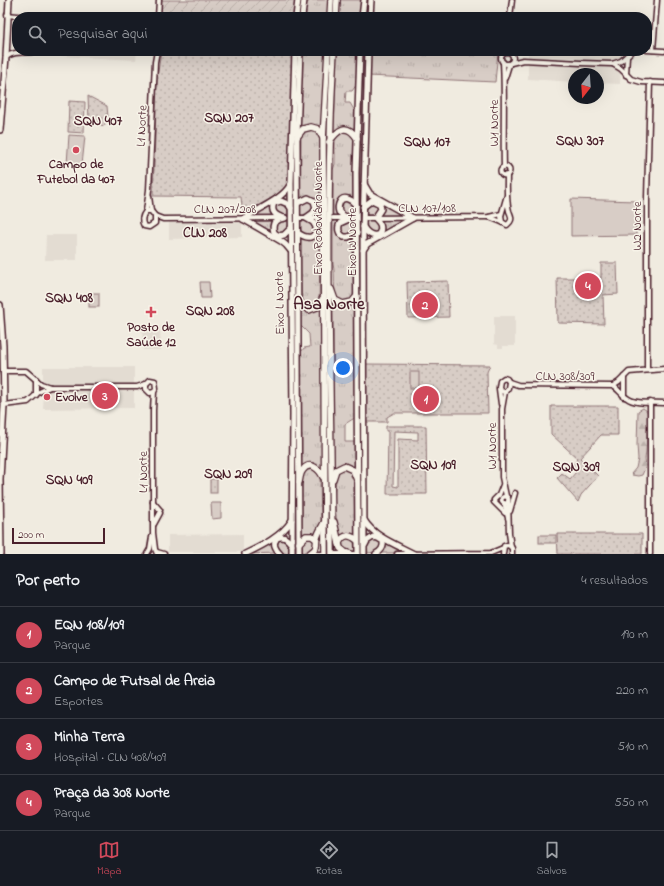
<!DOCTYPE html>
<html lang="pt">
<head>
<meta charset="utf-8">
<style>
  :root { --surface:#171b24; --page:#20242c; --text:#f1f3f6; --muted:#9ea1a6; --line:#363941; --accent:#d1495b }
  body { margin:0; font-family:"Indie Flower",sans-serif; background:var(--page); color:var(--text) }
  .compass { position:absolute; left:568px; top:68px; width:36px; height:36px; border-radius:50%; background:var(--surface); box-shadow:0 4px 16px #0002; rotate:197deg }
  .scale { position:absolute; left:12px; bottom:10px; width:93px; box-sizing:border-box; padding-left:4px; border:2px solid #4a1f2b; border-top:0; font-size:11px; line-height:14px; white-space:nowrap; color:#4a1f2b; -webkit-text-stroke:3px #f7f3e8; paint-order:stroke }
  .you { position:absolute; left:343px; top:368px; width:14px; height:14px; margin:-10px; border:3px solid #fff; border-radius:50%; background:#1a73e8; box-shadow:0 0 0 6px #1a73e833 }
  .badge { display:grid; place-items:center; width:26px; height:26px; border-radius:50%; background:var(--accent); color:#fff; font-size:13px; font-weight:700 }
  .pin { position:absolute; translate:-50% -50%; border:2px solid #fff; box-shadow:0 1px 4px #0006 }
  .list { margin:0; padding:0; list-style:none }
  h2 { display:flex; justify-content:space-between; align-items:center; height:52px; margin:0; padding:0 16px; font-size:17px }
  h2 small { font-size:13px; font-weight:400; color:var(--muted) }
  .list li { display:grid; grid-template-columns:26px 1fr auto; gap:12px; align-items:center; box-sizing:border-box; height:56px; padding:0 16px; border-top:1px solid var(--line) }
  .list b { display:block; font-size:15px; white-space:nowrap }
  .list p { margin:0; font-size:13px; white-space:nowrap; color:var(--muted) }
  .list em { font-size:13px; font-style:normal; color:var(--muted) }
  .icon { flex:none; width:22px; height:22px; fill:none; stroke:currentColor; stroke-width:2; stroke-linecap:round; stroke-linejoin:round }
  .map { position:relative; flex:none; width:664px; height:554px; overflow:hidden }
  .search { position:absolute; background:var(--surface); box-shadow:0 4px 16px #0002; left:12px; right:12px; top:12px; height:44px; display:flex; align-items:center; gap:10px; box-sizing:border-box; padding:0 14px; border-radius:16px; color:var(--muted); font-size:15px }
  .sheet { height:276px; background:var(--surface) }
  nav { display:flex; justify-content:space-around; align-items:center; box-sizing:border-box; height:56px; border-top:1px solid var(--line); background:var(--surface); font-size:11px; color:var(--muted) }
  nav a { display:grid; justify-items:center; gap:2px }
  nav .on { color:var(--accent) }
  .map>svg:first-child { display:block }
  .built { fill:#e3dcd2 }
  .grass { fill:url(#grass-tufts); stroke:#917678 }
  .forest { fill:url(#forest-firs); stroke:#917678 }
  .park { fill:url(#park-dots); stroke:#917678; fill-rule:evenodd }
  .garden { fill:url(#garden-furrows); stroke:#917678 }
  .pitch { fill:#d8cdc6; stroke:#917678 }
  .lines { fill:none; stroke-linecap:round; stroke-linejoin:round }
  .minor-casing { stroke:#4a1f2b; stroke-width:7 }
  .major-casing { stroke:#4a1f2b; stroke-width:8 }
  .highway-casing { stroke:#4a1f2b; stroke-width:8 }
  .minor { stroke:#f7f3e8; stroke-width:4 }
  .major { stroke:#f7f3e8; stroke-width:5 }
  .highway { stroke:#f7f3e8; stroke-width:5.5 }
  .poi-dot { fill:#d1495b; stroke:#f7f3e8; stroke-width:1.5 }
  .labels { text-anchor:middle; dominant-baseline:central; stroke-width:3; stroke-linejoin:round; paint-order:stroke }
  .street-label { font-size:13px; fill:#4a1f2b; stroke:#f7f3e8 }
  .poi-label { font-size:13px; font-weight:bold; fill:#4a1f2b; stroke:#f7f3e8 }
  .neighbourhood-label { font-size:14px; font-weight:bold; fill:#4a1f2b; stroke:#f7f3e8 }
  .district-label { font-size:17px; font-weight:bold; fill:#4a1f2b; stroke:#f7f3e8 }
</style>
</head>
<body>
<div class="map">
<svg width="664" height="554" viewBox="0 0 664 554">
  <defs>
    <pattern id="grass-tufts" width="24" height="20" patternUnits="userSpaceOnUse"><rect width="24" height="20" fill="#d8cdc6"/><path d="M3 7l-1-3M5 7V3M7 7l1-3M15 17l-1-3M17 17v-4M19 17l1-3" fill="none" stroke="#bbb0aa"/></pattern>
    <pattern id="forest-firs" width="22" height="20" patternUnits="userSpaceOnUse"><rect width="22" height="20" fill="#d8cdc6"/><path d="M5 1l3.5 6h-7zM16 11l3.5 6h-7z" fill="#bbb0aa"/></pattern>
    <pattern id="park-dots" width="8" height="8" patternUnits="userSpaceOnUse"><rect width="8" height="8" fill="#d8cdc6"/><path d="M2 2h.1M6 6h.1" fill="none" stroke="#bbb0aa" stroke-width="1.8" stroke-linecap="round"/></pattern>
    <pattern id="garden-furrows" width="10" height="10" patternUnits="userSpaceOnUse"><rect width="10" height="10" fill="#d8cdc6"/><path d="M-1 1l2-2M0 10L10 0M9 11l2-2" fill="none" stroke="#bbb0aa"/></pattern>
  </defs>
  <rect width="100%" height="100%" fill="#f0ebe0"/>
  <filter id="ink" filterUnits="userSpaceOnUse"><feTurbulence type="fractalNoise" baseFrequency=".025" numOctaves="2"/><feDisplacementMap in="SourceGraphic" scale="8" xChannelSelector="R" yChannelSelector="G"/><feConvolveMatrix kernelMatrix="1 2 1 2 8 2 1 2 1" color-interpolation-filters="sRGB"/></filter>
  <g filter="url(#ink)">
    <g class="built">
      <path d="M45,51H137L136,60L44,55Z"/>
      <path d="M528,51H622L620,84L598,83V74H574V82L528,79Z"/>
      <path d="M169,221H242V237L169,239Z"/>
      <path d="M46,235H77V260H45Z"/>
      <path d="M494,316H515V346H503V348H498V345L494,344Z"/>
      <path d="M142,327H160L161,350H143Z"/>
      <path d="M43,367H134V385H47L43,383Z"/>
      <path d="M44,390H134V408L43,409Z"/>
      <path d="M243,534V552H168V535Z"/>
    </g>
    <g class="grass">
      <path d="M310,0H328L327,17H305V6Z"/>
      <path d="M340,0H362L361,17H339Z"/>
      <path d="M297,51H299L297,554H295L293,155Z"/>
      <path d="M303,51H325L322,131C316,122 307,123 299,130Z"/>
      <path d="M337,51H359L357,84L352,91H346L345,103H350L356,113V134L350,129L334,133Z"/>
      <path d="M363,51H365L361,170L362,554H360L358,189Z"/>
      <path d="M369,51H498L495,82L368,76Z"/>
      <path d="M304,129H316L320,139V165L321,170V216H311L314,214L313,199L300,201L301,135Z"/>
      <path d="M343,131C349,132 352,134 354,140V200L351,198L338,202L343,216H333V170L335,164V138Z"/>
      <path d="M289,189L290,205L274,203L276,217H248Z"/>
      <path d="M364,189L406,216H378L381,214L378,200L364,204Z"/>
      <path d="M305,200L311,201L315,208L310,214L300,216V206Z"/>
      <path d="M346,200L352,204L354,217L343,214L340,210L342,201Z"/>
      <path d="M279,202L288,207L287,216C279,216 276,215 274,207Z"/>
      <path d="M371,202L378,204L380,209L374,215H366V207Z"/>
      <path d="M248,220H275V235L290,231V248Z"/>
      <path d="M288,220V228L286,233L278,234L274,227L278,222Z"/>
      <path d="M300,220L310,222L314,226V232L308,237L301,232Z"/>
      <path d="M311,220H321L319,300L313,307H306L301,300L300,236L302,238L317,233Z"/>
      <path d="M333,220H343L338,234L354,236V295L352,298L348,302L338,300C332,289 336,276 333,264Z"/>
      <path d="M353,220V233L351,235L341,234L339,228L343,222Z"/>
      <path d="M366,220L375,221L378,223L379,231L373,235L366,228Z"/>
      <path d="M378,220H406L366,243L364,232L380,234Z"/>
      <path d="M333,300L345,306L350,305L355,300L356,417L345,424V442H356V471L352,466L346,465L334,472Z"/>
      <path d="M299,305L302,308L321,305L322,471L314,465L300,472L299,355L304,348L310,347L309,334L300,325Z"/>
      <path d="M313,468L320,476L321,526L316,537L301,538L302,476L307,469Z"/>
      <path d="M341,469H349L354,477L355,537L340,539C336,518 331,490 339,470Z"/>
      <path d="M366,525L372,533L407,553H380L383,549L379,537L366,542Z"/>
      <path d="M291,526V542L286,537L275,540L277,553L250,554L284,533Z"/>
      <path d="M310,537L316,543L310,551L302,553V541Z"/>
      <path d="M348,537L354,541L355,553L342,548L341,540Z"/>
      <path d="M375,538L380,541L381,546L376,552L368,553L367,544Z"/>
      <path d="M280,539H282L289,543V554L280,552L276,543Z"/>
    </g>
    <path class="forest" d="M643,408L647,411L648,415L646,451L645,459L646,466L642,475L638,476L632,475L631,474L636,468L638,459L637,445L638,411Z"/>
    <g class="park">
      <path d="M161,51H294L289,188L243,214L241,197L153,196L157,79Z"/>
      <path d="M88,96L107,106L108,117L104,126L89,121Z"/>
      <path d="M69,101L85,102L84,133L68,132Z"/>
      <path d="M601,263H617L618,294L603,295L604,324L558,323L557,278H601Z"/>
      <path d="M448,281L449,317L408,318L407,282Z"/>
      <path d="M366,364L490,365L487,372L488,413H394L387,417V422H365Z"/>
      <path d="M551,406H618V435H601L580,458L598,476L581,495L578,502L557,478L562,473L570,479L576,472L571,467L578,459L551,434Z"/>
      <path d="M386,426H426L427,494H387L388,431H386ZM394,431L418,432V440L398,439V487L393,486Z"/>
      <rect x="210" y="479" width="7" height="14"/>
      <path d="M557,534H642V554H558Z"/>
      <rect x="539" y="535" width="17" height="8"/>
    </g>
    <path class="garden" d="M161,0H297L295,17H205L161,13Z"/>
    <g class="pitch">
      <path d="M69,135L85,136L82,165L67,164Z"/>
      <path d="M571,199L636,201V235L571,236Z"/>
      <path d="M200,282H209L210,298H201Z"/>
      <rect x="89" y="293" width="10" height="14"/>
      <rect x="410" y="372" width="9" height="16"/>
      <path d="M211,503H221V518L212,519Z"/>
    </g>
    <g class="lines">
      <defs>
        <g id="minor">
          <path d="M7,15L28,17"/>
          <path d="M158,17L159,0"/>
          <path d="M510,17L512,0"/>
          <path d="M647,50L664,51"/>
          <path d="M653,50L657,0"/>
          <circle cx="507" cy="58" r="6"/>
          <path d="M6,57C18,49 24,55 36,51"/>
          <path d="M503,62C505,97 503,132 504,167"/>
          <path d="M511,63L523,60L581,63L612,64L621,61L632,51"/>
          <path d="M613,64L621,69L631,79L641,82L664,83"/>
          <path d="M626,75L627,56"/>
          <path d="M505,78L509,65"/>
          <circle cx="505" cy="171" r="4.5"/>
          <path d="M507,175C507,186 506,200 509,211C510,214 512,216 511,220C510,223 509,223 507,225L502,222L501,216L507,195"/>
          <path d="M149,196L151,211"/>
          <path d="M146,211L149,190L155,62L157,51"/>
          <path d="M146,211H151L155,216V223L149,227L144,226C141,221 142,216 146,211Z"/>
          <path d="M155,216L163,219L281,218"/>
          <path d="M489,217L502,222"/>
          <path d="M300,218H320"/>
          <path d="M333,218H347"/>
          <path d="M366,218L489,217L501,214"/>
          <path d="M647,370V198L650,82"/>
          <path d="M3,371H26L41,384L50,387H137L146,384"/>
          <path d="M624,377V397"/>
          <path d="M504,378L507,379L509,382L508,388L505,392L501,391L499,387L500,381Z"/>
          <path d="M509,382L518,385L613,386L619,382L629,372L664,369"/>
          <path d="M613,386C619,389 621,395 627,398C636,405 653,402 664,403"/>
          <path d="M499,389L501,404"/>
          <path d="M154,392L150,393L146,389V384L150,380L155,381L156,388L154,392L153,410V533L155,549L157,554"/>
          <path d="M505,392L502,409V477L506,496"/>
          <path d="M36,395V379"/>
          <path d="M650,402V554"/>
          <path d="M4,405L28,402L39,392L50,387"/>
          <circle cx="505" cy="500" r="3.5"/>
          <path d="M494,500L499,495L503,485"/>
          <path d="M508,501L509,533L511,547"/>
          <path d="M153,502L160,510"/>
          <path d="M494,502L505,513"/>
          <path d="M504,503L508,518"/>
          <path d="M510,511L515,493"/>
          <path d="M154,524L160,513"/>
          <path d="M157,552L164,554"/>
          <path d="M147,554L150,549L152,537"/>
          <path d="M309,554H322"/>
          <path d="M335,554H355"/>
          <path d="M397,554L491,553L503,548"/>
          <path d="M503,554L504,546L508,545L512,548V554"/>
        </g>
        <g id="major">
          <path d="M296,17L298,0"/>
          <path d="M302,17L304,0"/>
          <path d="M362,17L364,0"/>
          <path d="M370,17L371,0"/>
          <path d="M0,130L6,57L9,0"/>
          <path d="M364,184L370,194L413,218"/>
          <path d="M298,203L308,198L314,201L316,208L313,213L306,218L313,222L316,227C316,240 307,239 298,233"/>
          <path d="M284,218C276,216 270,212 274,203L281,201L288,204L291,208"/>
          <path d="M285,218L280,219L274,223C271,232 276,237 284,235L291,228"/>
          <path d="M351,218L344,216L339,212C337,206 340,196 348,199C352,200 354,203 356,205"/>
          <path d="M351,218L340,223C337,229 339,234 344,237H348L357,233"/>
          <path d="M243,219C256,210 283,199 290,185"/>
          <path d="M243,219L281,241L286,245L291,251"/>
          <path d="M363,227C367,233 372,238 379,234C383,227 380,223 375,218L381,209L380,204L372,200L363,207"/>
          <path d="M363,250L367,244L413,218"/>
          <path d="M0,305L3,346L4,405L0,479L1,554"/>
          <path d="M364,520C374,537 397,545 414,554"/>
          <path d="M365,545L367,541L373,537L378,538L383,541C384,548 381,551 376,554"/>
          <path d="M245,554C262,546 282,536 292,520"/>
          <path d="M280,554C275,549 272,544 277,538C285,535 288,540 292,545"/>
          <path d="M292,554L293,414L291,183L295,51"/>
          <path d="M299,554L297,137L300,51"/>
          <path d="M358,554L356,173L360,51"/>
          <path d="M364,554L363,227L368,51"/>
        </g>
        <g id="highway">
          <path d="M330,17L331,0"/>
          <path d="M336,17L337,0"/>
          <path d="M297,137L303,129L311,127L318,129L323,138"/>
          <path d="M329,142C338,130 346,122 357,138"/>
          <path d="M331,289L335,300L343,304L352,302L357,296"/>
          <path d="M298,298L302,306L309,310L317,307L323,298"/>
          <path d="M333,479L336,470L344,466L353,470L357,480"/>
          <path d="M299,482C300,478 300,473 303,470C310,460 320,470 323,477"/>
          <path d="M334,522L340,548L345,552L351,554"/>
          <path d="M299,543L306,536H312L316,539"/>
          <path d="M339,543C344,533 350,535 357,540"/>
          <path d="M309,554C319,547 315,547 317,538C318,533 322,527 324,523"/>
          <path d="M325,554L323,139L328,51"/>
          <path d="M332,554C331,386 324,219 334,51"/>
        </g>
      </defs>
      <use href="#minor" class="minor-casing"/>
      <use href="#major" class="major-casing"/>
      <use href="#highway" class="highway-casing"/>
      <use href="#minor" class="minor"/>
      <use href="#major" class="major"/>
      <use href="#highway" class="highway"/>
    </g>
  </g>
  <g class="poi-dot">
    <circle cx="76" cy="150" r="4"/>
    <path d="M149 306h4v4h4v4h-4v4h-4v-4h-4v-4h4z"/>
    <circle cx="47" cy="397" r="4"/>
  </g>
  <g class="labels">
    <g class="street-label">
      <text transform="translate(494 123) rotate(-90)">W1 Norte</text>
      <text transform="translate(142 126) rotate(-87)">L1 Norte</text>
      <text x="427" y="208">CLN 107/108</text>
      <text x="225" y="209">CLN 207/208</text>
      <text transform="translate(318 218) rotate(-90)">Eixo Rodoviário Norte</text>
      <text transform="translate(637 226) rotate(-90)">W2 Norte</text>
      <text transform="translate(352 242) rotate(-90)">Eixo W Norte</text>
      <text transform="translate(280 303) rotate(-91)">Eixo L Norte</text>
      <text x="565" y="376">CLN 308/309</text>
      <text transform="translate(492 446) rotate(-90)">W1 Norte</text>
      <text transform="translate(143 472) rotate(-90)">L1 Norte</text>
    </g>
    <g class="poi-label">
      <text x="76" y="164">Campo de<tspan x="76" dy="15">Futebol da 407</tspan></text>
      <text x="151" y="327">Posto de<tspan x="151" dy="15">Saúde 12</tspan></text>
      <text x="55" y="397" text-anchor="start">Evolve</text>
    </g>
    <g class="neighbourhood-label">
      <text x="229" y="118">SQN 207</text>
      <text x="98" y="121">SQN 407</text>
      <text x="580" y="141">SQN 307</text>
      <text x="427" y="142">SQN 107</text>
      <text x="205" y="233">CLN 208</text>
      <text x="69" y="298">SQN 408</text>
      <text x="210" y="311">SQN 208</text>
      <text x="433" y="465">SQN 109</text>
      <text x="576" y="467">SQN 309</text>
      <text x="228" y="474">SQN 209</text>
      <text x="69" y="480">SQN 409</text>
    </g>
    <g class="district-label">
      <text x="329" y="304">Asa Norte</text>
    </g>
  </g>
</svg>
<svg class="compass" viewBox="-18 -18 36 36"><path d="M0-13l5 13h-10z" fill="#e53935"/><path d="M0 13l5-13h-10z" fill="#9ea1a6"/></svg>
<div class="scale">200 m</div>
<div class="you"></div>
<div class="pin badge" style="left:426px;top:399px">1</div>
<div class="pin badge" style="left:425px;top:305px">2</div>
<div class="pin badge" style="left:105px;top:396px">3</div>
<div class="pin badge" style="left:588px;top:286px">4</div>
<div class="search"><svg class="icon" aria-label="search" viewBox="0 0 24 24"><circle cx="10" cy="10" r="6"/><path d="M15 15l6 6"/></svg>Pesquisar aqui</div>
</div>
<section class="sheet">
<h2>Por perto<small>4 resultados</small></h2>
<ul class="list">
<li><span class="badge">1</span><div><b>EQN 108/109</b><p>Parque</p></div><em>190 m</em></li>
<li><span class="badge">2</span><div><b>Campo de Futsal de Areia</b><p>Esportes</p></div><em>220 m</em></li>
<li><span class="badge">3</span><div><b>Minha Terra</b><p>Hospital · CLN 408/409</p></div><em>510 m</em></li>
<li><span class="badge">4</span><div><b>Praça da 308 Norte</b><p>Parque</p></div><em>550 m</em></li>
</ul>
</section>
<nav>
<a class="on"><svg class="icon" aria-label="map" viewBox="0 0 24 24"><path d="M3 6l6-2 6 2 6-2v14l-6 2-6-2-6 2zM9 4v14M15 6v14"/></svg>Mapa</a>
<a><svg class="icon" aria-label="directions" viewBox="0 0 24 24"><path d="M12 3l9 9-9 9-9-9zM9 14v-3h6M13 9l2 2-2 2"/></svg>Rotas</a>
<a><svg class="icon" aria-label="saved" viewBox="0 0 24 24"><path d="M7 4h10v16l-5-4-5 4z"/></svg>Salvos</a>
</nav>
</body>
</html>
